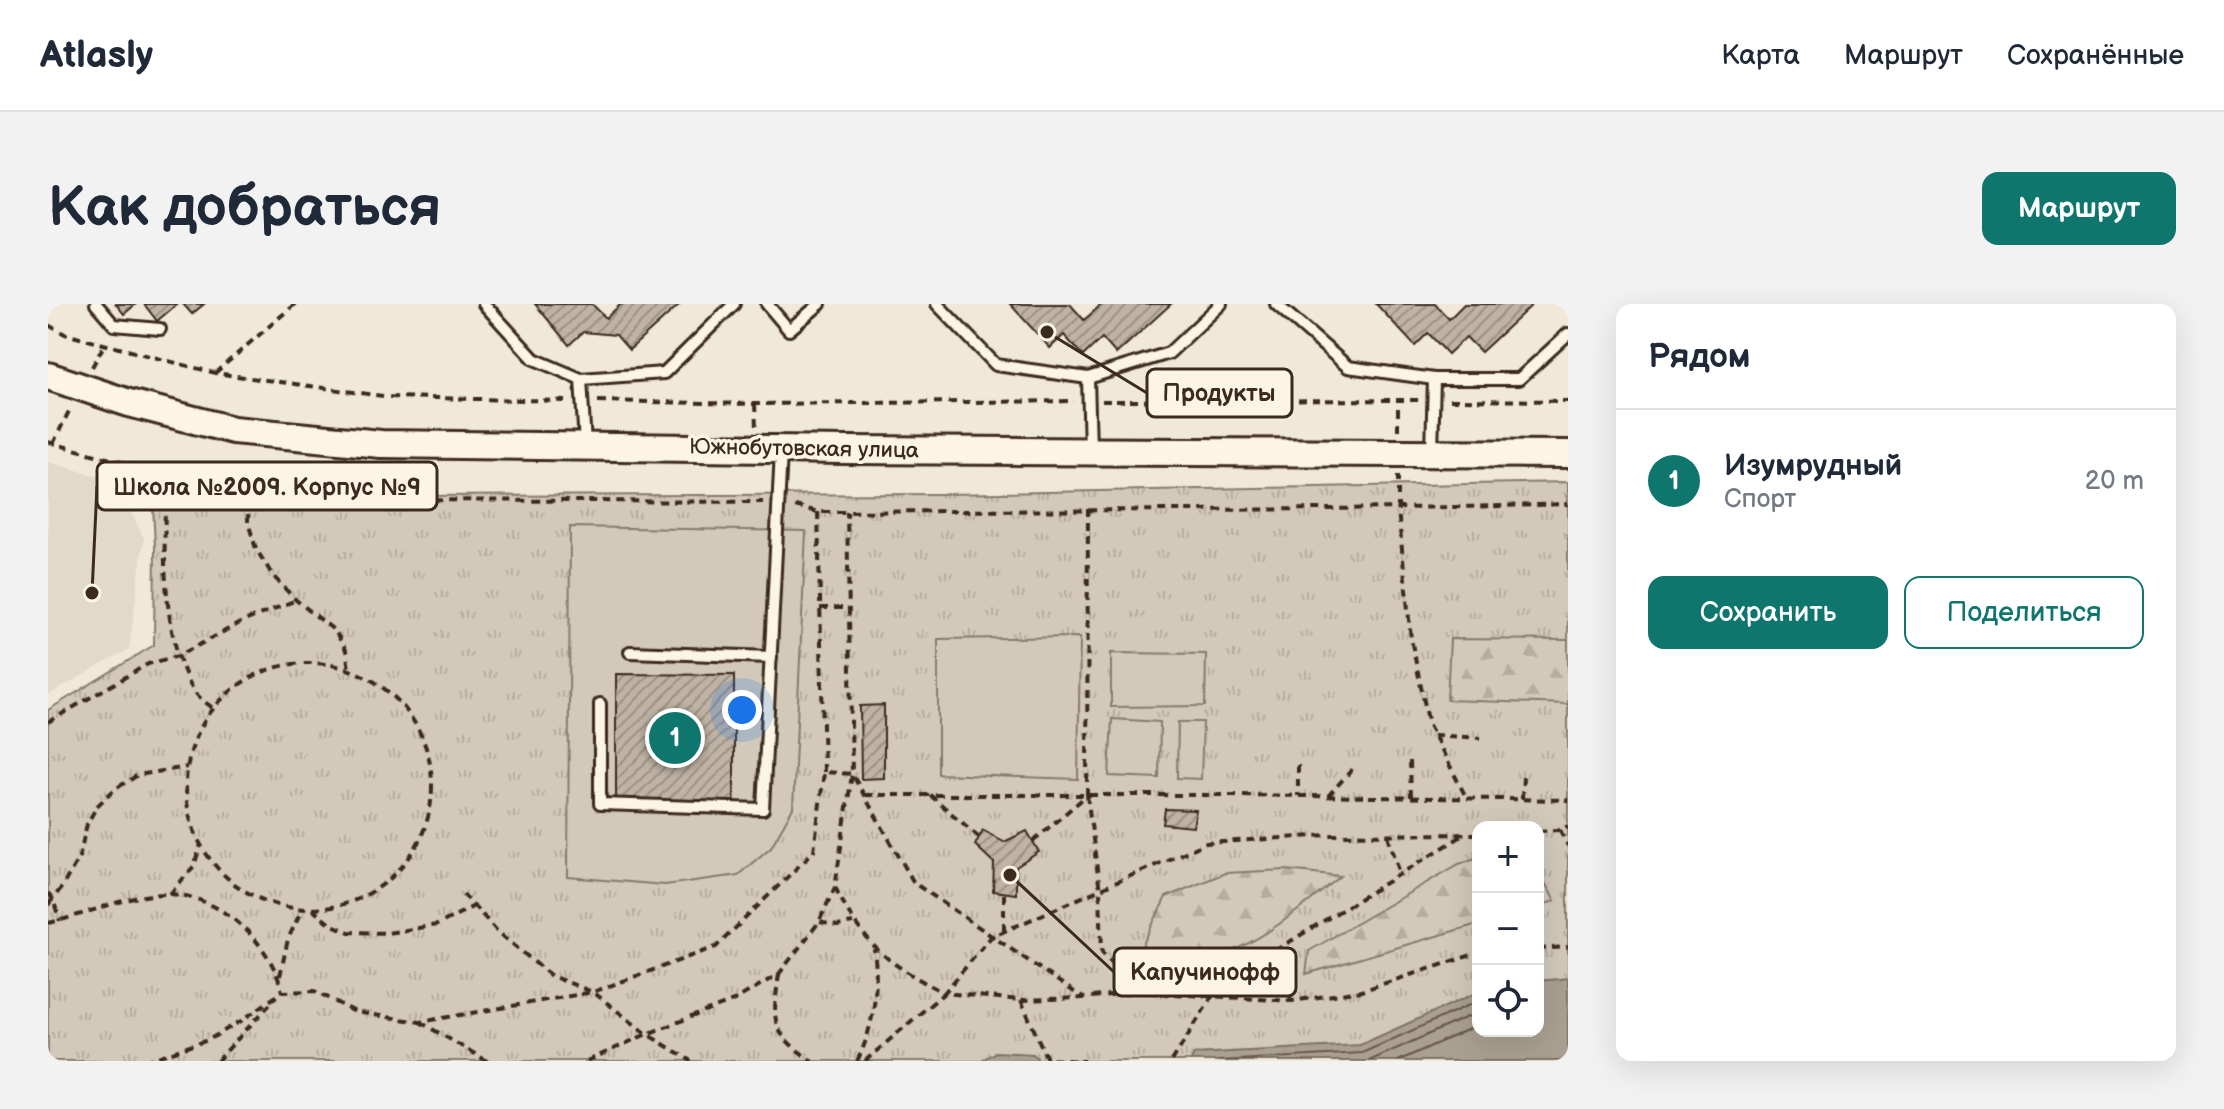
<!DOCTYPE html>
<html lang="ru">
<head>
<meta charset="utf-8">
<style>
  :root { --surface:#fff; --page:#f2f2f3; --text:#1f2937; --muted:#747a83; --line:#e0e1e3; --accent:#0f766e }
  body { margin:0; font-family:"Balsamiq Sans",sans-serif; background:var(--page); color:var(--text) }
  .controls { position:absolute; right:24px; bottom:24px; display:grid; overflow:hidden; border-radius:16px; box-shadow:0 8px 32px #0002 }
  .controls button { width:72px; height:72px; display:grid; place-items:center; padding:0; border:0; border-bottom:2px solid var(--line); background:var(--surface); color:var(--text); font:40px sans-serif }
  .you { position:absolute; left:694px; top:406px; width:28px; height:28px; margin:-20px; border:6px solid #fff; border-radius:50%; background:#1a73e8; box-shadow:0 0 0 12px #1a73e833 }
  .badge { display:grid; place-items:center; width:52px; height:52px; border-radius:50%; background:var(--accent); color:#fff; font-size:26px; font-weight:700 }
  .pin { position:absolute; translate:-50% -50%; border:4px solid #fff; box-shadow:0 2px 8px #0006 }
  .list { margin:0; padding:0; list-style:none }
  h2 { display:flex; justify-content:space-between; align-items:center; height:104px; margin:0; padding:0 32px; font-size:34px }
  h2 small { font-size:26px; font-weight:400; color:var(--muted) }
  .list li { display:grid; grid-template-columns:52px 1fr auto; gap:24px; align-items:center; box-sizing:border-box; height:144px; padding:0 32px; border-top:2px solid var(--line) }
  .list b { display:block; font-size:30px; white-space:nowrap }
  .list p { margin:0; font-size:26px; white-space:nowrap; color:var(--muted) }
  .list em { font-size:26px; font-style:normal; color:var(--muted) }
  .actions { display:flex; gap:16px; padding:24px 32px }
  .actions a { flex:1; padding:18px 0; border:2px solid var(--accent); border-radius:16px; text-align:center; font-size:28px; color:var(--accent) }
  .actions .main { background:var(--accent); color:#fff }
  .icon { flex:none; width:44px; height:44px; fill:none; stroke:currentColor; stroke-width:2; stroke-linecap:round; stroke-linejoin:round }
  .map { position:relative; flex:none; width:1520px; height:757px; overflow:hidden; border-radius:16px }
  header { display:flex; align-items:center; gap:48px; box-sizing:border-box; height:112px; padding:0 40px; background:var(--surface); border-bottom:2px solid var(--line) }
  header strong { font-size:38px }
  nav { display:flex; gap:44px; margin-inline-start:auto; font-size:28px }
  .intro { display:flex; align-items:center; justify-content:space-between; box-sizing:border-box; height:192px; padding:0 48px }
  h1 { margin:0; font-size:56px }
  .button { padding:20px 36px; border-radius:16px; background:var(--accent); color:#fff; font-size:28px; font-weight:700 }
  main { display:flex; gap:48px; padding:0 48px }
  aside { flex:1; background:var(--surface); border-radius:16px; box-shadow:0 8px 32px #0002 }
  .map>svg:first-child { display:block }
  .built { fill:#e1d9c9 }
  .grass { fill:url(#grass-tufts); stroke:#867a6c; stroke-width:2; fill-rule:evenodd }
  .forest { fill:url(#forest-firs); stroke:#867a6c; stroke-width:2 }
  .pitch { fill:#d2c9ba; stroke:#867a6c; stroke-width:2 }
  .water { fill:#aaa091; stroke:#7e7163; stroke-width:2 }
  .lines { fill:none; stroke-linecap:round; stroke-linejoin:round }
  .shore { stroke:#67594c; stroke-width:2 }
  .building { fill:url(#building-hatch); stroke:#3b2a1e; stroke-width:2 }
  .service-casing { stroke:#3b2a1e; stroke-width:16 }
  .tertiary-casing { stroke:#3b2a1e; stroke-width:32 }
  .path { stroke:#3b2a1e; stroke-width:4; stroke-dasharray:8 6; stroke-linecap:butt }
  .service { stroke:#fcf5e5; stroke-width:10 }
  .tertiary { stroke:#fcf5e5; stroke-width:26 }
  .labels { text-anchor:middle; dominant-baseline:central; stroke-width:7; stroke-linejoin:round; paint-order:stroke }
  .street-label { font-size:22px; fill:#3b2a1e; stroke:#fcf5e5 }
  .leader { fill:none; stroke:#3b2a1e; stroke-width:3 }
  .callout-dot { fill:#3b2a1e; stroke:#fcf5e5; stroke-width:3 }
  .callout { fill:#fcf5e5; stroke:#3b2a1e; stroke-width:3 }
  .callout-label { font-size:24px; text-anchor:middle; font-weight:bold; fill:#3b2a1e }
</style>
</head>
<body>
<header>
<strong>Atlasly</strong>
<nav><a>Карта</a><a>Маршрут</a><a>Сохранённые</a></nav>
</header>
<div class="intro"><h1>Как добраться</h1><a class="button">Маршрут</a></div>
<main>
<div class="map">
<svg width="1520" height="757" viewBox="0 0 1520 757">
  <defs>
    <pattern id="grass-tufts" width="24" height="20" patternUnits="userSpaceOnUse" patternTransform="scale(2)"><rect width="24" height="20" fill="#d2c9ba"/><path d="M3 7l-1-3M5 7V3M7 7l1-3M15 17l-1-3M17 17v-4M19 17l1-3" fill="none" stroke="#b5ad9f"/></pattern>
    <pattern id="forest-firs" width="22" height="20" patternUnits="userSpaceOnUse" patternTransform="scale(2)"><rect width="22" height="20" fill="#d2c9ba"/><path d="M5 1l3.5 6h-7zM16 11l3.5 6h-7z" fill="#b5ad9f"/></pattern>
    <pattern id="building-hatch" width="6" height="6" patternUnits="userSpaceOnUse" patternTransform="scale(2)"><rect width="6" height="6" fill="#beb3a4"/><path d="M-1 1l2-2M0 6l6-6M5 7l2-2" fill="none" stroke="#9c9285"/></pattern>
  </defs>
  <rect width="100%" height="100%" fill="#f0e9d9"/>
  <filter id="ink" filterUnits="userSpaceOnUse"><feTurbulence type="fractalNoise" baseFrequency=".0125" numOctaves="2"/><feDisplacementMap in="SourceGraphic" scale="16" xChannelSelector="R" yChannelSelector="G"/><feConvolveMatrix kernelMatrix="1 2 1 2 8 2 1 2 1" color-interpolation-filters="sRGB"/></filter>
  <g filter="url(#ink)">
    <path class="built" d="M0,158L67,177L96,234L81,345L0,391Z"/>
    <path class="grass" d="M103,161L362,192L899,190L1520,178V757H0V406L106,341L107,243ZM1430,523H1490V727H1430Z"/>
    <g class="forest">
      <path d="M1402,335L1520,336V400L1399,396Z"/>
      <path d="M1430,553V620L1258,670L1261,647L1411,560Z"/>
      <path d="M1239,566L1293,572C1250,606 1194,658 1135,657C1123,656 1106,647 1094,642L1118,593L1177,569Z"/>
      <path d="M1490,566L1507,597L1490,602Z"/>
    </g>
    <g class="pitch">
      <path d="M522,223L758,227L745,504L723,543L690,571L617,581L520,573Z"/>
      <path d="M1032,333L1030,475L890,470V335Z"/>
      <path d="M1063,349L1158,350L1157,402L1063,403Z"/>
      <path d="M1064,415L1112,418L1111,474L1061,472Z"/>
      <path d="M1130,418H1155L1153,475L1129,474Z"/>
    </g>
    <g class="water">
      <path d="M1520,674V757H1143L1146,750L1312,741L1430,688V727H1490V677Z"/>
      <path d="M948,748L985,750L991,757H932Z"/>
    </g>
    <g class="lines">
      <g class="shore">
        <path d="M1171,757L1314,749L1430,697"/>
        <path d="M1321,757L1430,708"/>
        <path d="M1350,757L1430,721"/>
      </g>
    </g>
    <g class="building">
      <path d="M68,0H88L76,10Z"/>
      <path d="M96,0H129L109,17Z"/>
      <path d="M135,0H156L144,10Z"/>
      <path d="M487,0H544L558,14L573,0H632L581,46L568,31L535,28L521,41Z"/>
      <path d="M962,0H1022L1036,16L1054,0H1123L1068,50L1054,34L1035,52L1016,31L1002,44Z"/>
      <path d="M1328,0H1387L1401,15L1416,0H1485L1433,48L1418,33L1400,50L1380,29L1367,42Z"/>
      <path d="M568,370L686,371V497H568Z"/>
      <path d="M836,401V474L813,475L812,402Z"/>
      <path d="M1117,505L1148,506L1145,523L1115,520Z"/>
      <path d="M935,526L956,538L979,527L991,548L968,563V590L945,587L946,559L927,541Z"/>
    </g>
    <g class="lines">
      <defs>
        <g id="service">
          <path d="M48,0L66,21L112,25"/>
          <path d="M436,0L486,55L533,75L537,141"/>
          <path d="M719,0L741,26L772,0"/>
          <path d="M889,0L948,61L1040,74"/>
          <path d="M1228,0L1300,63L1386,75"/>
          <path d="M533,75L616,69L686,0"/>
          <path d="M1042,145L1040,74L1121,49L1173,0"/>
          <path d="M1384,147L1386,75H1471L1520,30"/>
          <path d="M582,348L723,353"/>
          <path d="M552,400V500L715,505L733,147"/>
        </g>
        <path id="tertiary" d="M0,72L81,99L185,126L333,140L797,146L1520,150"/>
      </defs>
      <use href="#service" class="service-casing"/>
      <use href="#tertiary" class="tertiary-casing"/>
      <g class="path">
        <path d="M0,21L17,30L167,69L342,93L518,97"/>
        <path d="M44,63L56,41"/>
        <path d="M167,69L247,0"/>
        <path d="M1402,96L1520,97"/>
        <path d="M550,97L707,100L1026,97"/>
        <path d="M1054,97L1370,96"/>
        <path d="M707,100L708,124"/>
        <path d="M1350,126V97"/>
        <path d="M0,138L118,170L201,182L359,196L715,198"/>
        <path d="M5,140L23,103"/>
        <path d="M118,170C116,232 111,334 147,388C151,394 158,399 165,404"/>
        <path d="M1350,171V206L1363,335L1381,421L1419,495"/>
        <path d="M201,182L200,218L208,245L225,272L248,296L287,327L298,346L301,365"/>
        <path d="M747,202L770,208H799C1039,205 1280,208 1520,200"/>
        <path d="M770,208L776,468"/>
        <path d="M772,304H800"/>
        <circle cx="261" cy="482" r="123"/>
        <path d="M0,418L100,360L130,352L194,318L248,296"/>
        <path d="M1386,431L1433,434"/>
        <path d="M1362,457L1363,494"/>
        <path d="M1250,461V492"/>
        <path d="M817,491H1193L1520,496"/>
        <path d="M882,491L931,533"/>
        <path d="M1039,491L1052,587L1054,648L1091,688"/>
        <path d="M1280,492L1308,461"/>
        <path d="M1474,495L1475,473"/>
        <path d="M1512,526L1520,542"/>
        <path d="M1490,527L1512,526L1520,522"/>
        <path d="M1340,531L1352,570"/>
        <path d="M985,537L1039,491L1040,205"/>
        <path d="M787,583C816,642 839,659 896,689L943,633L1158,539L1281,531L1430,530"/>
        <path d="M0,589L5,595L12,617"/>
        <path d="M122,590L146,562L153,540"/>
        <path d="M415,590L450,628L503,672L545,688L599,730L685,697L731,670L771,618L787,583L804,470L799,208"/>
        <path d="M0,601L14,583L31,553L39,520L49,502L67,485L90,471L139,463"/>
        <path d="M264,605L282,620L301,628L340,629L389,621L426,602"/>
        <path d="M772,618L789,622L805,619"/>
        <path d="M0,619C40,611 79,590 120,590C172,591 224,639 234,688"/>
        <path d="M956,626V588"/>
        <path d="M1490,645L1520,643"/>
        <path d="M1225,648L1244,697"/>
        <path d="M731,670C724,720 722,727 764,757"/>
        <path d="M232,672L240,635L254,605"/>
        <path d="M973,696L999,755L1036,757"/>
        <path d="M372,718L439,757"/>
        <path d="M97,757L160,736L193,717L234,688L267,687L307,708L372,718L545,688L668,643L766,547L776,468L804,470L866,579L1035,694"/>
        <path d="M169,757L227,695"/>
        <path d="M539,757L599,730L643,757"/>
        <path d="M809,757C826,724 831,682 826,645"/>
        <path d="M817,757L896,689L973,696L1035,694L1091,688L1244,697L1313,687L1430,649"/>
        <path d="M1124,757L1165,691L1225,648L1414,532"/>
      </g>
      <use href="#service" class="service"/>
      <use href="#tertiary" class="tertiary"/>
    </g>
  </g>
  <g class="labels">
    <g class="street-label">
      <text transform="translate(756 145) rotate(1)">Южнобутовская улица</text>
    </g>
  </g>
  <path class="leader" d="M999 28L1099 89M44 289L49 182M962 571L1066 668"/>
  <g class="callout-dot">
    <circle cx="999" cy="28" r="8"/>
    <circle cx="44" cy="289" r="8"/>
    <circle cx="962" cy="571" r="8"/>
  </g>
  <g class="callout">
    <rect x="1099" y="65" width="145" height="48" rx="8"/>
    <rect x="49" y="158" width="340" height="48" rx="8"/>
    <rect x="1066" y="644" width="182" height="48" rx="8"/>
  </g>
  <g class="callout-label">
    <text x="1171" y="97">Продукты</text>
    <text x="219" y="191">Школа №2009. Корпус №9</text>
    <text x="1157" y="676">Капучинофф</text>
  </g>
</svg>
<div class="controls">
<button>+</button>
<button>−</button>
<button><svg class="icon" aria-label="locate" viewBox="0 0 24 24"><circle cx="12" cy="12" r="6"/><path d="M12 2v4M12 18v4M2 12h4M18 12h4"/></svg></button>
</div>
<div class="you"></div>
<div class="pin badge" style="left:627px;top:434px">1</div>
</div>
<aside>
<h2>Рядом<small></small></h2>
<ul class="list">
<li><span class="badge">1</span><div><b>Изумрудный</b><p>Спорт</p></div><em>20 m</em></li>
</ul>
<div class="actions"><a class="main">Сохранить</a><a>Поделиться</a></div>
</aside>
</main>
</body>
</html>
